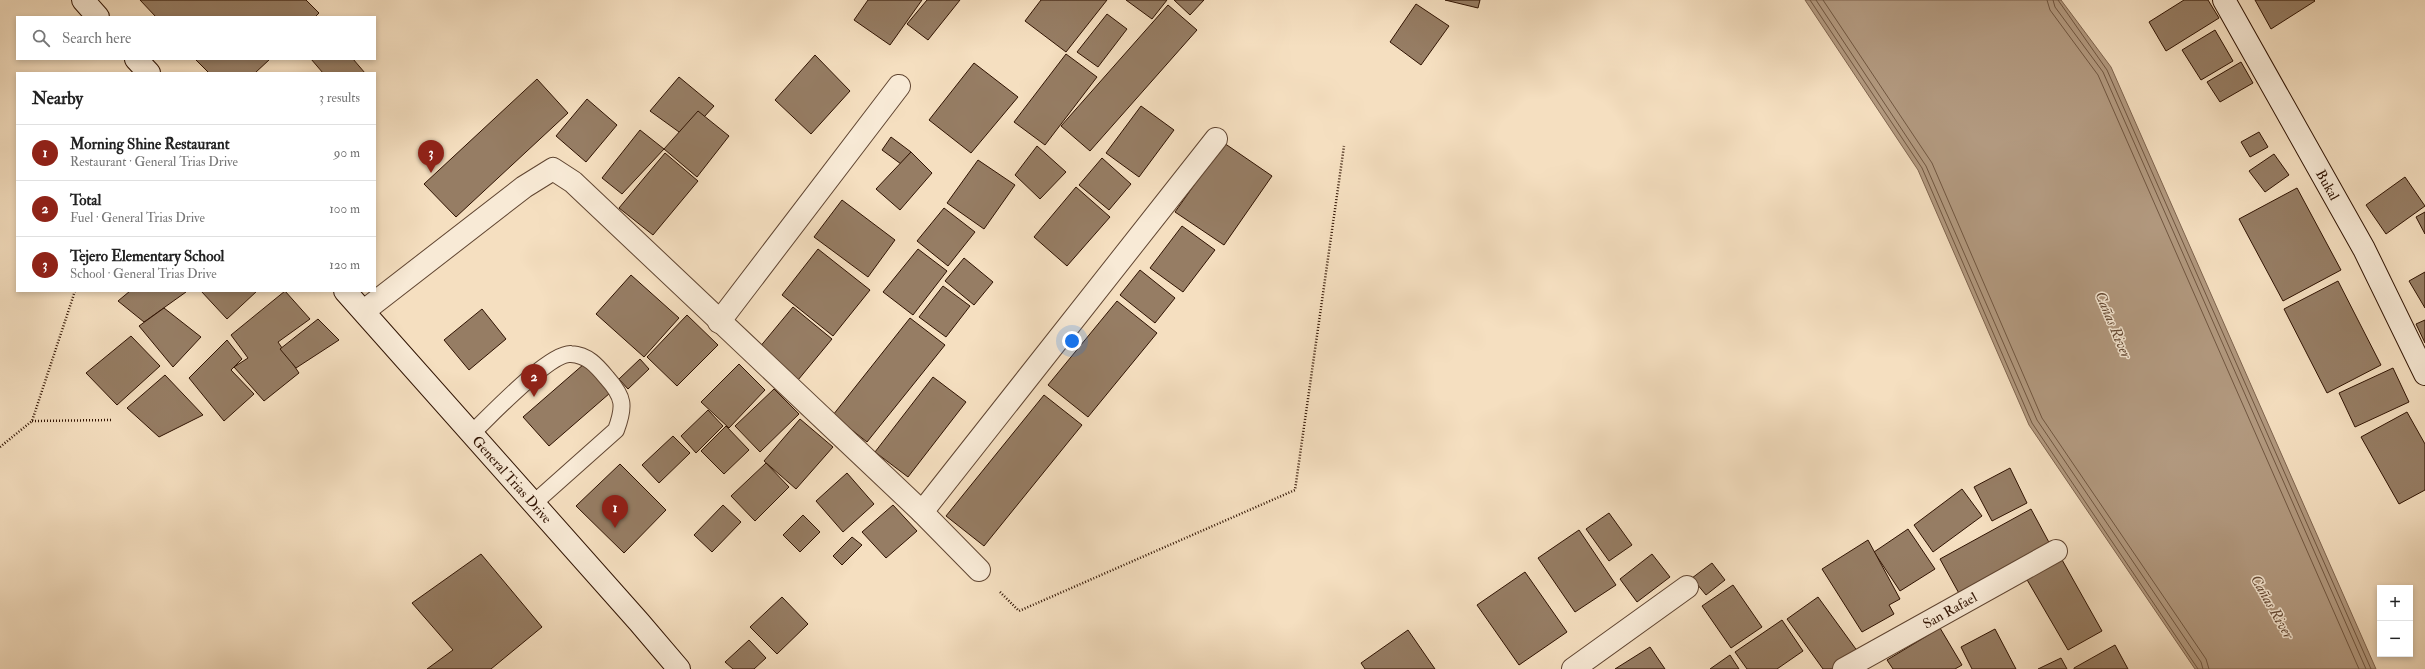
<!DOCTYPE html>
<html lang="en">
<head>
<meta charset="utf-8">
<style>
  :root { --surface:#fff; --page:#f6f6f6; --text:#222; --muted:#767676; --line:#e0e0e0; --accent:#8f2418 }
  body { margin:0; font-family:"IM FELL Double Pica",serif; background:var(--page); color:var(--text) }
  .controls { position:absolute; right:12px; bottom:12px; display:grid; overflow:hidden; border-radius:0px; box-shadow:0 2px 6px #0003 }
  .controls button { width:36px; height:36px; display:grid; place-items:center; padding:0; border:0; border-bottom:1px solid var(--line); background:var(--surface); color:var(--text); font:20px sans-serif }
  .you { position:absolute; left:1072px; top:341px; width:14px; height:14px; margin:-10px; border:3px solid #fff; border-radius:50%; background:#1a73e8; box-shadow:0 0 0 6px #1a73e833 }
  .badge { display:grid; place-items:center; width:26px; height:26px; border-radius:50%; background:var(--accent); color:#fff; font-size:13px; font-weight:700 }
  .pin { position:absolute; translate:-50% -33px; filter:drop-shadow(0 1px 2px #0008) }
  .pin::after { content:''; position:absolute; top:21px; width:14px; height:12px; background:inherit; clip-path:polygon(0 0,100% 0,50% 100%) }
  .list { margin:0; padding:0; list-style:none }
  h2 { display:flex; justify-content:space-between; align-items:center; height:52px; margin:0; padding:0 16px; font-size:17px }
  h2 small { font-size:13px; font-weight:400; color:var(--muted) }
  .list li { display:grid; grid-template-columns:26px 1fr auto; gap:12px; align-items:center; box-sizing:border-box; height:56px; padding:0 16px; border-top:1px solid var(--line) }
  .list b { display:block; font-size:15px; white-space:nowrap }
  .list p { margin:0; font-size:13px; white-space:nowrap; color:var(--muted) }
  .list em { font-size:13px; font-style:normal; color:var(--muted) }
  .icon { flex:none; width:22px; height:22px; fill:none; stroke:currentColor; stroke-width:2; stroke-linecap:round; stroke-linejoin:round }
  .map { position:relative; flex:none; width:2425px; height:669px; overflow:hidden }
  .search { position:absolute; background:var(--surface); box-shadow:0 2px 6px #0003; left:16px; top:16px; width:360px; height:44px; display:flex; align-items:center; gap:10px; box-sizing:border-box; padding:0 14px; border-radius:0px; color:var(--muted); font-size:15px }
  .panel { position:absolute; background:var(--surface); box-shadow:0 2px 6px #0003; left:16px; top:72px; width:360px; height:220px; border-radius:0px }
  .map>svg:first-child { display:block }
  .water { fill:#b2997f; stroke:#7e634d }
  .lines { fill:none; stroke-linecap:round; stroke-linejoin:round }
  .shore { stroke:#705640; stroke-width:1 }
  .building { fill:#967d64; stroke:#2f1201 }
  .lane-casing { stroke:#604531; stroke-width:18 }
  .street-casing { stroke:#604531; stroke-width:24 }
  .secondary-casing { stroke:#2f1201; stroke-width:24 }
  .path { stroke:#2f1201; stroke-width:2.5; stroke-dasharray:1 2; stroke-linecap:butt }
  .lane { stroke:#f8ead6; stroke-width:16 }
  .street { stroke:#f8ead6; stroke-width:22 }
  .secondary { stroke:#f8ead6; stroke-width:22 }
  .labels { text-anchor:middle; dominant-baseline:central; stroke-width:3; stroke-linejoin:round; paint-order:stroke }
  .street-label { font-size:14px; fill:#2f1201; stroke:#f8ead6 }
  .water-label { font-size:15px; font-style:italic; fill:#634833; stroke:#f8ead6 }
</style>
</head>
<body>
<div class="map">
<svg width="2425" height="669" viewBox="0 0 2425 669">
  <rect width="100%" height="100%" fill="#f5dfc0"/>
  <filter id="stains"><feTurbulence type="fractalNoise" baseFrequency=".005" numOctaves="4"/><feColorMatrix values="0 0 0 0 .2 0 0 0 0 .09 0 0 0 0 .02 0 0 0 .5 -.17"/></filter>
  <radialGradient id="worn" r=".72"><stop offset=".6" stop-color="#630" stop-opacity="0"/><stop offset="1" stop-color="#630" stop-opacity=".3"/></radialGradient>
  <path class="water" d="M1805,0H2061L2111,67L2376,669H2195L2029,425L1918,170Z"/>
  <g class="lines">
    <g class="shore">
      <path d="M1810,0L1922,168L2032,423L2198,669"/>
      <path d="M1816,0L1926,166L2037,420L2201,662L2203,669"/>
      <path d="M1823,0L1932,163L2042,418L2206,659L2209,669"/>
      <path d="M2047,0L2050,10L2098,75L2359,669"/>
      <path d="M2053,0L2055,7L2103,72L2366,669"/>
      <path d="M2058,0L2107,70L2371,669"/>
    </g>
  </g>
  <g class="building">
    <path d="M140,0H306L319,13L315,17H156Z"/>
    <path d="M868,0H922L890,45L854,20Z"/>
    <path d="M927,0H960L928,40L907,24Z"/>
    <path d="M1041,0H1107L1066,52L1025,21Z"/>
    <path d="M1126,0H1167L1152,19Z"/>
    <path d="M1174,0H1204L1190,15Z"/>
    <path d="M1445,0H1480L1478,8Z"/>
    <path d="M2184,0H2208L2219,18L2166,51L2149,22Z"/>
    <path d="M2255,0H2314L2315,1L2271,29Z"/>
    <path d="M1416,4L1449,26L1421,65L1390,42Z"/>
    <path d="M1168,5L1197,30L1090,151L1061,126Z"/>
    <path d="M1107,14L1127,29L1098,67L1077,52Z"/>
    <path d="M2215,30L2233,61L2201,80L2182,50Z"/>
    <path d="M1066,54L1097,77L1045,145L1014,122Z"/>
    <path d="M815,55L850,91L811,134L775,100Z"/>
    <path d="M195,59H270L255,73H209Z"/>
    <path d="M311,59H353L365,73H323Z"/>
    <path d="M2241,62L2253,83L2220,102L2207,82Z"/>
    <path d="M974,63L1018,97L971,153L929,120Z"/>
    <path d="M679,77L714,106L686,137L650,111Z"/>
    <path d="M537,79L568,113L456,217L424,184Z"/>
    <path d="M587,99L617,125L586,162L556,136Z"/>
    <path d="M1141,106L1174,130L1139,177L1106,153Z"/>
    <path d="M698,111L729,136L697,177L664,149Z"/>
    <path d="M640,130L664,149L622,194L602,178Z"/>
    <path d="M2259,132L2268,147L2250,157L2241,142Z"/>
    <path d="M891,137L911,152L901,164L882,150Z"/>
    <path d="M1224,143L1272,176L1224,245L1175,212Z"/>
    <path d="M1037,146L1066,172L1040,199L1015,175Z"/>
    <path d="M911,152L932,173L900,210L876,189Z"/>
    <path d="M665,153L698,181L653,235L619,208Z"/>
    <path d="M2274,154L2289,175L2265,192L2249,171Z"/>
    <path d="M1102,158L1131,184L1109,210L1079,185Z"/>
    <path d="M978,160L1015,185L984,229L947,203Z"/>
    <path d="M2405,177L2425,206L2386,234L2366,205Z"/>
    <path d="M1076,187L1110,217L1067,266L1034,237Z"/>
    <path d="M2297,188L2341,270L2283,301L2239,219Z"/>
    <path d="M842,200L895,240L868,277L814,237Z"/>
    <path d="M944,208L975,232L948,266L917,241Z"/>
    <path d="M2425,212V234L2416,217Z"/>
    <path d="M1182,226L1215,250L1183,292L1150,268Z"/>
    <path d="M818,249L870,290L833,336L782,295Z"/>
    <path d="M918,249L947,271L913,315L883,292Z"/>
    <path d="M964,258L993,282L974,305L945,281Z"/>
    <path d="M1140,270L1175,298L1155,323L1120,295Z"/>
    <path d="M2425,272V308L2409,281Z"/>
    <path d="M631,275L679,318L644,357L596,314Z"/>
    <path d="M2338,281L2381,365L2327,393L2284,309Z"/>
    <path d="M943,286L970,306L946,337L919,317Z"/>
    <path d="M130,291H186V292L144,322L118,301Z"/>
    <path d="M201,291H257L227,319Z"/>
    <path d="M285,291L310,319L278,342L299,373L264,401L234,367L248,358L231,335Z"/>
    <path d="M1117,301L1157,333L1088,417L1048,385Z"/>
    <path d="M793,307L832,339L798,380L759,348Z"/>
    <path d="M164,308L201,337L173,367L139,326Z"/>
    <path d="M482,309L506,339L469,370L444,340Z"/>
    <path d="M687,315L718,345L677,386L647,357Z"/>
    <path d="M910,318L945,345L867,442L833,415Z"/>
    <path d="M318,319L339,340L296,368L280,349Z"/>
    <path d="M2425,320V343L2416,324Z"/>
    <path d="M131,336L160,366L117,405L86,373Z"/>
    <path d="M227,340L242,359L231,370L254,394L224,421L189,378Z"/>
    <path d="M640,359L649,369L628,389L619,379Z"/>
    <path d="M584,364L610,393L549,446L523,417Z"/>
    <path d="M739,364L765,390L729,428L701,402Z"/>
    <path d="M2393,368L2409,402L2355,427L2339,393Z"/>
    <path d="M165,375L203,415L159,437L127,408Z"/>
    <path d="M933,377L966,402L908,477L875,452Z"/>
    <path d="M774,389L799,414L760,452L735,426Z"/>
    <path d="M1044,395L1082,425L984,546L946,516Z"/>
    <path d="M708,410L723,426L696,453L681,436Z"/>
    <path d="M2407,412L2425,444V490L2399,504L2361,437Z"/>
    <path d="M800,419L833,447L796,489L764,461Z"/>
    <path d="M726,426L749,450L724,474L701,451Z"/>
    <path d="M673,436L690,453L659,483L642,465Z"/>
    <path d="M766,463L789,487L755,521L731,496Z"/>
    <path d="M620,464L666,510L624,553L576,506Z"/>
    <path d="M2010,468L2027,503L1992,521L1974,487Z"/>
    <path d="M847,473L874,504L843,532L816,501Z"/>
    <path d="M1962,489L1982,516L1933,552L1914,525Z"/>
    <path d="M723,505L741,522L712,552L694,535Z"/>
    <path d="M893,505L917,531L886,558L862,532Z"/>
    <path d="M2031,509L2052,548L1961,597L1940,559Z"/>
    <path d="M1609,513L1632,545L1609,561L1586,529Z"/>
    <path d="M803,515L820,532L800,552L783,535Z"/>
    <path d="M1908,529L1935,569L1900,591L1874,552Z"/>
    <path d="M1579,530L1616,585L1575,612L1538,558Z"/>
    <path d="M852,537L862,545L842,565L833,556Z"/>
    <path d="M1868,540L1900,599L1889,605L1894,614L1862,632L1822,569Z"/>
    <path d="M481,554L542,627L491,669H427L453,650L412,603Z"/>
    <path d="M1652,554L1670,577L1637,602L1620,579Z"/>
    <path d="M2061,558L2102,631L2068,650L2026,578Z"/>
    <path d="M1712,563L1725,580L1706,595L1692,578Z"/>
    <path d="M1525,572L1567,632L1519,665L1477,605Z"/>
    <path d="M1733,585L1762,627L1731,648L1702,606Z"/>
    <path d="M782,597L808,624L777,654L750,627Z"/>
    <path d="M1818,597L1858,652L1834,669H1823L1787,619Z"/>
    <path d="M1782,620L1803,651L1777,669H1747L1735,652Z"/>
    <path d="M1940,628L1962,665L1955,669H1893L1887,660Z"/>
    <path d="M1995,629L2016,669H1972L1961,647Z"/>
    <path d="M1408,630L1435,669H1365L1361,663Z"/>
    <path d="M749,640L766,658L754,669H733L725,662Z"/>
    <path d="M2115,645L2128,669H2074V668Z"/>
    <path d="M1650,647L1665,669H1615Z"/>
    <path d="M1730,655L1739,669H1710Z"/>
    <path d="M2061,658L2067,669H2038Z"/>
  </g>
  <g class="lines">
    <defs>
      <path id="lane" d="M472,433C489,417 550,352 571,354C588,355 597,366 607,378C624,397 625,406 616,430L534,503"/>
      <g id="street">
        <path d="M364,311L524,187L553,169L573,182L922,512L979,570"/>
        <path d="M719,322L899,86"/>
        <path d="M922,512L1216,139"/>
        <path d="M1573,669L1687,587"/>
        <path id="s1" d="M1844,669L2056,551"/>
      </g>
      <g id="secondary">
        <path d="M83,0L98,17"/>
        <path id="s2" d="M2224,0L2364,249L2425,374"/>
        <path d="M136,59L149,73"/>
        <path id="s3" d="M345,291L639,622L679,669"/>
      </g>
    </defs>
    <use href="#lane" class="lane-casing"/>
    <use href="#street" class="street-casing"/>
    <use href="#secondary" class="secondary-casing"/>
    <g class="path">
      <path d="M32,421L112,420"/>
      <path d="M0,447L32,421L75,291"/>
      <path d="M1000,592L1019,611L1295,490L1344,146"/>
    </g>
    <use href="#lane" class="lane"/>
    <use href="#street" class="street"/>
    <use href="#secondary" class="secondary"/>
  </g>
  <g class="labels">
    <g class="street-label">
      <text stroke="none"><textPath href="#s2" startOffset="212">Bukal</textPath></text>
      <text stroke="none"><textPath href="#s3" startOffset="252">General Trias Drive</textPath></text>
      <text stroke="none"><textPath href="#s1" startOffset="121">San Rafael</textPath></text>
    </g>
    <g class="water-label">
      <text transform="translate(2113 325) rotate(67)">Cañas River</text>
      <text transform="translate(2272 607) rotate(60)">Cañas River</text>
    </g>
  </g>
  <rect width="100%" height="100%" filter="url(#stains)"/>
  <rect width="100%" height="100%" fill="url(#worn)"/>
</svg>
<div class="controls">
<button>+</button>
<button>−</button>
</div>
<div class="you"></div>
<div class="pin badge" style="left:615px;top:528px">1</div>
<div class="pin badge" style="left:534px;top:397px">2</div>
<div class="pin badge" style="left:431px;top:173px">3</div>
<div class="search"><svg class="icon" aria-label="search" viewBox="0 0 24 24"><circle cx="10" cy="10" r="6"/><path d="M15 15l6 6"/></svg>Search here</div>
<section class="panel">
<h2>Nearby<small>3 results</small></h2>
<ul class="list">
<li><span class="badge">1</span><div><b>Morning Shine Restaurant</b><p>Restaurant · General Trias Drive</p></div><em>90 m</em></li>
<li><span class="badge">2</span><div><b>Total</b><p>Fuel · General Trias Drive</p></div><em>100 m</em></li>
<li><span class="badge">3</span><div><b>Tejero Elementary School</b><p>School · General Trias Drive</p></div><em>120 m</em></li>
</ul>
</section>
</div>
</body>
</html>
